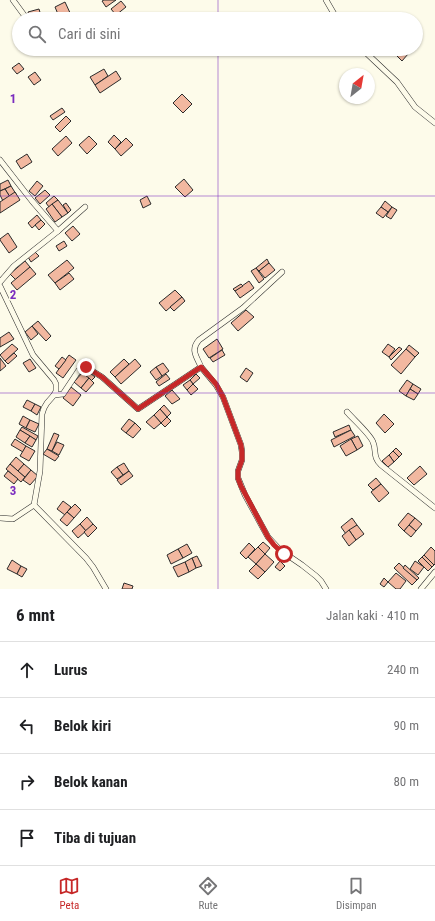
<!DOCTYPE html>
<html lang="id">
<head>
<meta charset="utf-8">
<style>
  :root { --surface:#fff; --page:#f2f2f2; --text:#202124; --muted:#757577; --line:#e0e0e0; --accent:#c62828 }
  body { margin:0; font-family:"Roboto Condensed",sans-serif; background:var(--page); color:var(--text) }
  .compass { position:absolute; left:339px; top:68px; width:36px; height:36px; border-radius:50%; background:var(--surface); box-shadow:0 1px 3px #0004; rotate:31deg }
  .stop { position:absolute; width:12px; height:12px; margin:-9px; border:3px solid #c62828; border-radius:50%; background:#fff }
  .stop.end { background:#c62828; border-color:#fff; box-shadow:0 1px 4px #0008 }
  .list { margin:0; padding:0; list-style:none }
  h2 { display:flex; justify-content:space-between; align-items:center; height:52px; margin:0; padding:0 16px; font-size:17px }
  h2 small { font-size:13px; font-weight:400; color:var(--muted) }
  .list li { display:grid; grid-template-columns:26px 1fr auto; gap:12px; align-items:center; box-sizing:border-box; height:56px; padding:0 16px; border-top:1px solid var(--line) }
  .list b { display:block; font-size:15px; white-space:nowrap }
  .list em { font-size:13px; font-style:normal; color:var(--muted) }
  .icon { flex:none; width:22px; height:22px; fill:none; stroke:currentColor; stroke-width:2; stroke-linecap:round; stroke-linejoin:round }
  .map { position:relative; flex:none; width:435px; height:589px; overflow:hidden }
  .search { position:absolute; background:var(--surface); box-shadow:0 1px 3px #0004; left:12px; right:12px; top:12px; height:44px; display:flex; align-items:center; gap:10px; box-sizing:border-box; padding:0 14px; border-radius:22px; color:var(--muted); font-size:15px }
  .sheet { height:276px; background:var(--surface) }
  nav { display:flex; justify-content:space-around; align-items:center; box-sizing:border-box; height:56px; border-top:1px solid var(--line); background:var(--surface); font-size:11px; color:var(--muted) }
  nav a { display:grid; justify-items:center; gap:2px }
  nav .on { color:var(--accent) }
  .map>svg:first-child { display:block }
  .building { fill:#f2b8a0; stroke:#2b2b2b }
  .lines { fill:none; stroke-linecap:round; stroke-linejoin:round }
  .street-casing { stroke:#2b2b2b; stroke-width:6 }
  .street { stroke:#fdfbea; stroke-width:5 }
  .route { stroke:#c62828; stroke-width:5 }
  .grid { fill:none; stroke:#7b2cbf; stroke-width:1; stroke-opacity:0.55 }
  .grid-label { font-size:13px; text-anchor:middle; font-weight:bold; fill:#7b2cbf; stroke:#fdfbea; stroke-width:3; stroke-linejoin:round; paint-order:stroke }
</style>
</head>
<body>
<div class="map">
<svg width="435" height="589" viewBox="0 0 435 589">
  <rect width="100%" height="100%" fill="#fdfbea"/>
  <g class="building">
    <path d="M104,0H116L106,7L102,1Z"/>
    <path d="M121,1L126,7L116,15L111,9Z"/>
    <path d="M65,2L71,15L64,19H60L55,7Z"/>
    <path d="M39,9L42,19H30L28,12Z"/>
    <path d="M360,14L365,19H354Z"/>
    <path d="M394,49H401L396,55L391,51Z"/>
    <path d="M401,49L408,54L402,61L396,55Z"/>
    <path d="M19,63L24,69L17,74L12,68Z"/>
    <path d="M104,69L108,76L95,85L90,77Z"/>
    <path d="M116,71L121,79L100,93L95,85Z"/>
    <path d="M35,72L41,80L34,85L28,77Z"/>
    <path d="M182,94L192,104L183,113L173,103Z"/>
    <path d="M62,108L65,112L53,120L50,116Z"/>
    <path d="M66,116L71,121L60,132L55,127Z"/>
    <path d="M114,135L121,142L115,149L108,142Z"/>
    <path d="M66,136L72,143L58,156L52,149Z"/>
    <path d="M89,136L97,144L87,154L79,145Z"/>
    <path d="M126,138L133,145L121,156L115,149Z"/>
    <path d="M27,154L32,162L21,169L16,161Z"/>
    <path d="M184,179L193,190L185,197L175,187Z"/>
    <path d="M8,180L11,186L0,191V184Z"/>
    <path d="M37,181L43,186L35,196L29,191Z"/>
    <path d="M11,186L16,194L10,197L5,189Z"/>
    <path d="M5,189L10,197L3,201L0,195V191Z"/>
    <path d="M45,190L50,195L40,204L35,198Z"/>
    <path d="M15,192L20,200L0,213V202Z"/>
    <path d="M54,196L58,200L49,207L46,203Z"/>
    <path d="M147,196L151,204L143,208L140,200Z"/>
    <path d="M58,200L68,213L62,217L52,204Z"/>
    <path d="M385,201L392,207L388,212L381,207Z"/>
    <path d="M66,203L71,210L68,213L63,205Z"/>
    <path d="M52,204L62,217L55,222L46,209Z"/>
    <path d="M381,207L388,212L383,218L376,213Z"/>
    <path d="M392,207L397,210L391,219L386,216Z"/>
    <path d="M37,215L41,220L32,228L28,223Z"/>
    <path d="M41,220L45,224L39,230L35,225Z"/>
    <path d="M73,226L80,234L72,241L65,233Z"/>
    <path d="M8,233L17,247L9,253L0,240V239Z"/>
    <path d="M64,241L67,246L59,251L56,246Z"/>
    <path d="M35,252L39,256L31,262L28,257Z"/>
    <path d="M267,259L269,263L259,271L256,268Z"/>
    <path d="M67,260L74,268L55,283L48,275Z"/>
    <path d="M25,261L30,267L16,280L10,274Z"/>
    <path d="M269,263L275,270L265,278L259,271Z"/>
    <path d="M30,267L36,274L17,290L11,283Z"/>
    <path d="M256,268L264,279L259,283L251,271Z"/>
    <path d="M69,273L74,279L60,290L55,283Z"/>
    <path d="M249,281L254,288L240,298L235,291Z"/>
    <path d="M241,284L243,286L235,291L233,289Z"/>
    <path d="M175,290L182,297L166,311L159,303Z"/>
    <path d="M182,297L185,301L174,311L170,307Z"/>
    <path d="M246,310L254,317L238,331L231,323Z"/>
    <path d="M38,321L51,336L46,341L32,326Z"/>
    <path d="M32,326L38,334L31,340L25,332Z"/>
    <path d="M9,332L14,339L0,347V338Z"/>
    <path d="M217,339L223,349L209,358L203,349Z"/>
    <path d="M12,344L18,349L5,361L0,355Z"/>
    <path d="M388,344L395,349L389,357L382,352Z"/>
    <path d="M409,345L419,353L415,357L406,349Z"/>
    <path d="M399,347L402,349L391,360L389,357Z"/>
    <path d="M406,349L415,357L401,374L391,365Z"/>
    <path d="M222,350L225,355L213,362L210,358Z"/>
    <path d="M14,353L17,356L8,364L5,361Z"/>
    <path d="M69,355L76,360L63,378L56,373Z"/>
    <path d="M62,357L66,360L59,369L55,366Z"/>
    <path d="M0,358L6,366L0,371Z"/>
    <path d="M30,359L36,368L29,372L23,363Z"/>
    <path d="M124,359L129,364L115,377L110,372Z"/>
    <path d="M135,359L141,366L121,384L115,377Z"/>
    <path d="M163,363L169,371L162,376L156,367Z"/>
    <path d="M156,367L162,376L156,380L150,372Z"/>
    <path d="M246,368L253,373L247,382L240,377Z"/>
    <path d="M85,369L95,377L91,381L82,373Z"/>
    <path d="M82,373L89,378L81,388L74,382Z"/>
    <path d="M166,374L170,379L159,386L156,382Z"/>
    <path d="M196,374L200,378L193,384L190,380Z"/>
    <path d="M89,378L94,383L86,392L81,388Z"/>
    <path d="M190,380L193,384L187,390L183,385Z"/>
    <path d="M407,380L413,384L406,396L399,391Z"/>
    <path d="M193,384L198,389L191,395L187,390Z"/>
    <path d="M413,384L421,389L418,394L410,389Z"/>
    <path d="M71,387L81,395L73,406L63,398Z"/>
    <path d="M410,389L418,394L414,400L406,396Z"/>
    <path d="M172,390L180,399L172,404L165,396Z"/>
    <path d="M27,400L35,404L31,411L23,407Z"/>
    <path d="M35,404L41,407L37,415L31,411Z"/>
    <path d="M164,405L171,413L167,417L160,409Z"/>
    <path d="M160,409L167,417L161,423L154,415Z"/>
    <path d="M384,414L394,424L385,433L376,423Z"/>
    <path d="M154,415L161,423L154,429L146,422Z"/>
    <path d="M23,416L30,420L26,428L19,424Z"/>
    <path d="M167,417L171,421L165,427L161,423Z"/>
    <path d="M129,419L135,423L126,433L121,429Z"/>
    <path d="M30,420L39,424L35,432L26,428Z"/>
    <path d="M135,423L141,429L133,438L126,433Z"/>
    <path d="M349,425L351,430L335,437L333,432Z"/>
    <path d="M22,427L38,436L36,440L20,430Z"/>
    <path d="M20,430L30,436L25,443L16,437Z"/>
    <path d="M351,430L355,436L334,447L331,440Z"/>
    <path d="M54,433L59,435L52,451L47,449Z"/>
    <path d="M30,436L36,440L32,447L25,443Z"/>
    <path d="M358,436L363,446L357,450L351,439Z"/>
    <path d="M15,439L26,446L23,452L11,445Z"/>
    <path d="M351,439L357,450L346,456L340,446Z"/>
    <path d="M57,442L64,445L59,455L52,451Z"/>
    <path d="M26,446L35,451L29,461L20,456Z"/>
    <path d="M396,448L402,454L399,457L393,451Z"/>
    <path d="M47,449L59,456L55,461L43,454Z"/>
    <path d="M393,451L399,457L394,462L389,455Z"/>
    <path d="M389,455L394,462L388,467L382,461Z"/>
    <path d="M16,457L24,464L18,471L10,464Z"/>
    <path d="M124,463L129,471L123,475L117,467Z"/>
    <path d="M10,464L25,477L21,482L6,469Z"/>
    <path d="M24,464L31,470L25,477L18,471Z"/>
    <path d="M420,466L427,474L414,485L407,478Z"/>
    <path d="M117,467L123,475L117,479L111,472Z"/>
    <path d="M31,470L38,476L30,485L23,480Z"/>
    <path d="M8,471L18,479L14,484L4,476Z"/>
    <path d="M129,471L133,476L121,485L117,480Z"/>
    <path d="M376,478L381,484L373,490L368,485Z"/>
    <path d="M381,484L389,493L379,502L371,492Z"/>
    <path d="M63,501L71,507L65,515L57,509Z"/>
    <path d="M75,504L81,510L74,518L67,512Z"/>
    <path d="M67,512L74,518L67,526L60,520Z"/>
    <path d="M408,513L415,518L404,531L398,525Z"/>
    <path d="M87,517L93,524L86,531L80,524Z"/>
    <path d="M352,518L357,525L346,534L341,527Z"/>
    <path d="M415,518L422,524L416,531L409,525Z"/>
    <path d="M80,524L86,531L78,538L72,531Z"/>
    <path d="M93,524L97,528L88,537L84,532Z"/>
    <path d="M357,525L364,534L356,540L349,530Z"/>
    <path d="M409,525L416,531L411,537L404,531Z"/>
    <path d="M349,530L356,540L349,546L342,536Z"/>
    <path d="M263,542L270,548L265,554L258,547Z"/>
    <path d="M249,543L255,549L246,559L240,553Z"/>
    <path d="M187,544L192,553L183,558L178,549Z"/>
    <path d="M258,547L265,554L256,564L248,557Z"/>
    <path d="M431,547L435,551V564L434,565L424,555Z"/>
    <path d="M178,549L183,558L171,564L167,555Z"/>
    <path d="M265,554L274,562L265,572L256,564Z"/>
    <path d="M424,555L434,565L432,567L422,557Z"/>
    <path d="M197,556L202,566L196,568L192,558Z"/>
    <path d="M422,557L432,567L428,571L418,561Z"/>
    <path d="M192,558L196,568L189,572L185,562Z"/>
    <path d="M12,560L21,566L17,574L7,569Z"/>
    <path d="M280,561L285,566L280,571L275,567Z"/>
    <path d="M415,561L424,567L418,575L410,569Z"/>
    <path d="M185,562L189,572L178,577L173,567Z"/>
    <path d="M399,563L417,580L412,585L394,568Z"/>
    <path d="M256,564L265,572L258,579L249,571Z"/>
    <path d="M405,565L419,578L417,580L403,568Z"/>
    <path d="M21,566L27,569L22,577L17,574Z"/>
    <path d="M396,573L406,581L400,589H396L388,582Z"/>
    <path d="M384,578L388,582L384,587L380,584Z"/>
    <path d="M124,583L133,586L132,589H122Z"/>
  </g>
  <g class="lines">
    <defs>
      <g id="street">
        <path d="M13,0L24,15"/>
        <path d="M326,0L337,19"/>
        <path d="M362,49L397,82L415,107L435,123"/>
        <path d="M0,160L32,201L58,231"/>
        <path d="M0,282L14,266L58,231L85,207"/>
        <path d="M0,286L33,355L54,380L56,384V391L54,395L47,403L44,408L42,414L40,471L34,505L13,519L0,518"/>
        <path d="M201,367C197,357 190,350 199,340L243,308L282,272"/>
        <path d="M54,395L63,394L79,370L86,367L102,377L138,409L201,367L216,385L223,397L241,445L242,452V460L238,471V478L245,495L268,537L280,550L302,565L316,576L321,581L326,589"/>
        <path d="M347,412C353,419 370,434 373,442C377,451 372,456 381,465L435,508"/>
        <path d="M34,505L86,558L93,567L106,589"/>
        <path d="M421,589L435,572"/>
      </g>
    </defs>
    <use href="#street" class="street-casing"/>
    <use href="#street" class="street"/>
  </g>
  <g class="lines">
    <path class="route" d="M86,367L102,377L138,409L201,367L216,384L223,397L241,445L242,452V460L238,471V478L241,486L268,537L274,545L284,554"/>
  </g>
  <path class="grid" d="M218,0V19M218,49V589M0,196H435M0,393H435"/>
  <g class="grid-label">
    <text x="13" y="103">1</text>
    <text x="13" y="299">2</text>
    <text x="13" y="495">3</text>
  </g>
</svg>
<svg class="compass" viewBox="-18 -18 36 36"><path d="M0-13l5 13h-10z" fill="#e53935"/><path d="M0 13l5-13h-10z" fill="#757577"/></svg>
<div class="stop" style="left:284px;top:554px"></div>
<div class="stop end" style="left:86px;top:367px"></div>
<div class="search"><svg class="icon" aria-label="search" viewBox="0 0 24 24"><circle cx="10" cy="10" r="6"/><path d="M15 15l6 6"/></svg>Cari di sini</div>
</div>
<section class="sheet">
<h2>6 mnt<small>Jalan kaki · 410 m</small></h2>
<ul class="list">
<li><svg class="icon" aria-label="ahead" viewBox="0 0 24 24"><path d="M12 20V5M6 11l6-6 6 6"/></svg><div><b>Lurus</b></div><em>240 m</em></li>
<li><svg class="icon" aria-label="left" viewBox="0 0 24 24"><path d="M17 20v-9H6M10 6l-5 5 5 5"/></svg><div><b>Belok kiri</b></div><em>90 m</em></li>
<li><svg class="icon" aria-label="right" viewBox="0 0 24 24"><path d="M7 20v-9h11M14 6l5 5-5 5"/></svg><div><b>Belok kanan</b></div><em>80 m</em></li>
<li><svg class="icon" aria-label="arrive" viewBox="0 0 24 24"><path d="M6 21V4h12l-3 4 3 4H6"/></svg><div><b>Tiba di tujuan</b></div></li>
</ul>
</section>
<nav>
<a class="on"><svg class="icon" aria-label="map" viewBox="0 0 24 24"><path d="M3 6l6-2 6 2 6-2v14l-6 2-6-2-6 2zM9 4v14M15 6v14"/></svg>Peta</a>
<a><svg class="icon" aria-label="directions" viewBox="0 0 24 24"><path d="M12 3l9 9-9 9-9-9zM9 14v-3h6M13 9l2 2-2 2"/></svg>Rute</a>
<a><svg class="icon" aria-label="saved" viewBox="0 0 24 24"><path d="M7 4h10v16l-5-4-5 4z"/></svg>Disimpan</a>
</nav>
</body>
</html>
